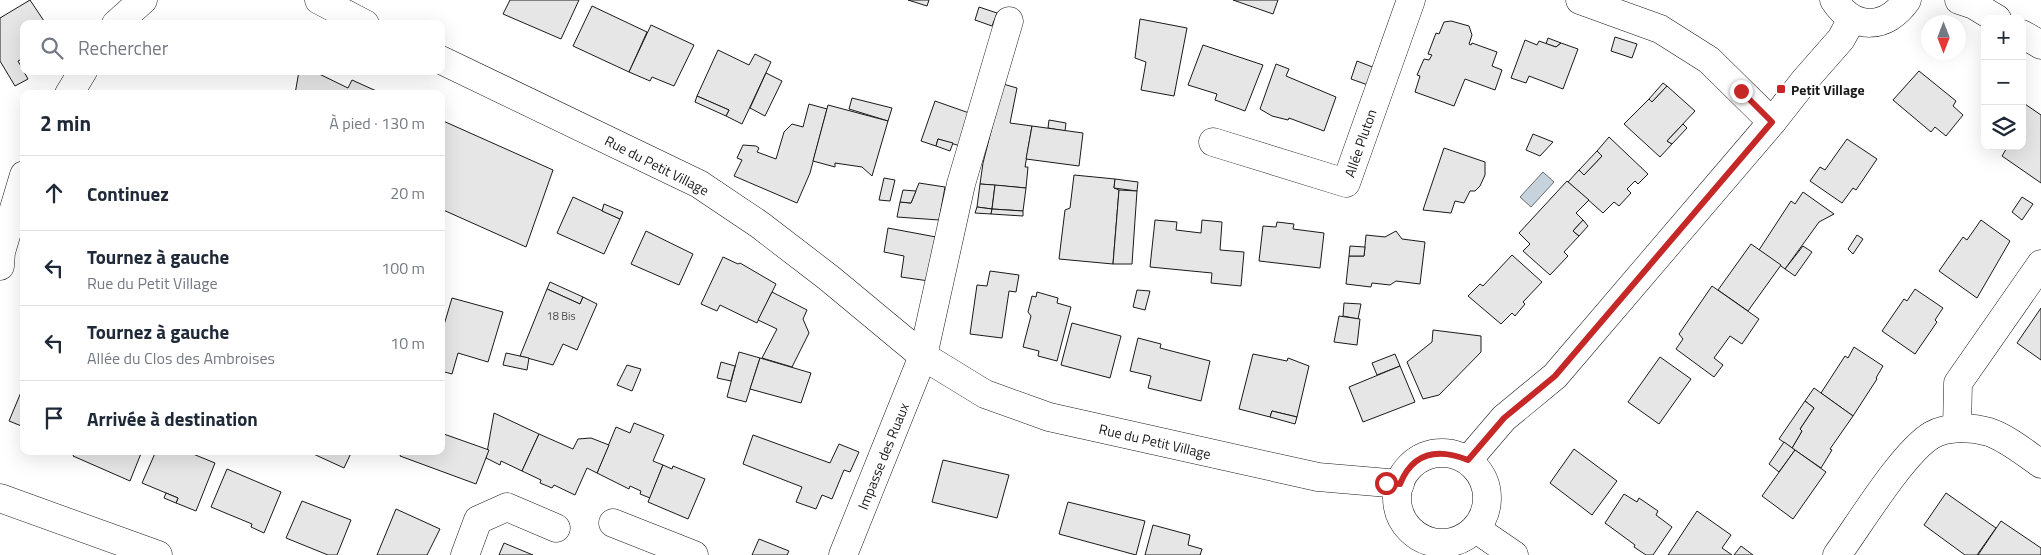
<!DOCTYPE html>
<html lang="fr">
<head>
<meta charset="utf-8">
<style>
  :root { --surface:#fff; --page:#f2f2f3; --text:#1f2937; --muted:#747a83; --line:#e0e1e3 }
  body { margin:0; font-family:"Titillium Web",sans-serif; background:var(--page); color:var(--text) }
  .controls { position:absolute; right:15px; top:15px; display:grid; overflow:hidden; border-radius:10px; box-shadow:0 5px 20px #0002 }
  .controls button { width:45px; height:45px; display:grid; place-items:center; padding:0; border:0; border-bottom:1px solid var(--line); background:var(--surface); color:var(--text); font:25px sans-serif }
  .compass { position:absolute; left:1921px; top:15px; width:45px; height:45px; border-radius:50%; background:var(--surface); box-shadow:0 5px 20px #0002; rotate:180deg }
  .stop { position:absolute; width:15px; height:15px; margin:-11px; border:4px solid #c62828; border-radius:50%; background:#fff }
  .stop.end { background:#c62828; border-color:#fff; box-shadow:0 1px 5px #0008 }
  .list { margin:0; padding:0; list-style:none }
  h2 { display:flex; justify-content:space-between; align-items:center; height:65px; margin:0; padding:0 20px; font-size:21px }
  h2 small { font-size:16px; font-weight:400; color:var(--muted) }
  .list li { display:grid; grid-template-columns:32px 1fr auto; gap:15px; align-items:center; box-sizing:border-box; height:75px; padding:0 20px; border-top:1px solid var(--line) }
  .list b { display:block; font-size:19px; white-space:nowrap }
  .list p { margin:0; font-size:16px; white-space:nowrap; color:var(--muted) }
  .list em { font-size:16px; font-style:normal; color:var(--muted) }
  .icon { flex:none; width:28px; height:28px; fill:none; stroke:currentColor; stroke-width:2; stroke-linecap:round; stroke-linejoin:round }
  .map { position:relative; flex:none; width:2041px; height:555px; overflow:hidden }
  .search { position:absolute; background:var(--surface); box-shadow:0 5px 20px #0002; left:20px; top:20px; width:425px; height:55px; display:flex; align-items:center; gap:12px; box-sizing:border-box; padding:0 18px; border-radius:10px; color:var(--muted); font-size:19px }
  .panel { position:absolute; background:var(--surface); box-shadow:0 5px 20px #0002; left:20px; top:90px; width:425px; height:365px; border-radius:10px }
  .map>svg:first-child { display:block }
  .water { fill:#c6d2dc; stroke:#6a6a6a }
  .building { fill:#e6e6e6; stroke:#1a1a1a }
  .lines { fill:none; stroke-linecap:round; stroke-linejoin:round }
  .minor-casing { stroke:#1a1a1a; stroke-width:29 }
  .minor { stroke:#fff; stroke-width:28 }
  .route { stroke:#c62828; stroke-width:6 }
  .poi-dot { fill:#c62828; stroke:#fff; stroke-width:2 }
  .labels { text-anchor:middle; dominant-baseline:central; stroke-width:4; stroke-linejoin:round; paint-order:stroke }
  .number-label { font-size:11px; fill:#4d4d4d }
  .poi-label { font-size:14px; font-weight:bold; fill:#1a1a1a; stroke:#fff; text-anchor:start }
  .street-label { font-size:14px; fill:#1a1a1a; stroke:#fff }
</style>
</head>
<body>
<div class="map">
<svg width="2041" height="555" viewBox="0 0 2041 555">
  <rect width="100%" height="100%" fill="#fff"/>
  <path class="water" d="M1543,172L1554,182L1531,207L1520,197Z"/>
  <g class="building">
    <path d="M30,0L46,24H24V58L18,61L28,79L15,86L0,61V18Z"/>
    <path d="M510,0H579L561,39L503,14Z"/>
    <path d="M908,0H929L927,6Z"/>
    <path d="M1233,0H1278L1273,14Z"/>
    <path d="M592,6L647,32L629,72L573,46Z"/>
    <path d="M979,7L997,13L992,26L975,20Z"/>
    <path d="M1140,19L1187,28L1174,96L1141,90L1146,62L1135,58Z"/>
    <path d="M1451,21L1469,26L1472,35L1469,44L1471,45L1472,43L1497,52L1492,66L1502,70L1495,90L1465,79L1454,106L1415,92L1420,76L1417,75L1424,59L1429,60L1432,55L1428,54L1436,33L1439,34L1444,22Z"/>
    <path d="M651,25L694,45L674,86L652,77L650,81L629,72Z"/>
    <path d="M1615,37L1637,44L1632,58L1611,51Z"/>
    <path d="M1548,38L1561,43L1556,47L1546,44Z"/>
    <path d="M1525,40L1537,45L1539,41L1556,47L1561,43L1578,49L1563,89L1529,76L1526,83L1511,78Z"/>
    <path d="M1203,45L1263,65L1245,111L1215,100L1217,94L1188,85Z"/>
    <path d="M718,50L749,65L755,54L771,62L742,124L726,116L729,110L697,96Z"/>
    <path d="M1357,61L1375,68L1368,85L1351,79Z"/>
    <path d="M1276,64L1289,69L1286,76L1336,97L1324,131L1289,118L1288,120L1272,116L1260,109Z"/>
    <path d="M299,71H313L348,88L352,80L383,94H295Z"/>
    <path d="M1919,71L1956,101L1953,106L1963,115L1946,136L1935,127L1931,132L1893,100Z"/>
    <path d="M766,73L782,81L765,116L750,108Z"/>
    <path d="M1663,83L1667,86L1652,102L1649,99Z"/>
    <path d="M1003,84L1017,88L1010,123L1032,126L1025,167H1028L1026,188L980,184L983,163Z"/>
    <path d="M1667,86L1695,111L1667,141L1672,144L1660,157L1624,124L1649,99L1652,102Z"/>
    <path d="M697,96L729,110L726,116L695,102Z"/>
    <path d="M852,98L892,108L888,121L849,109Z"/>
    <path d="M935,101L972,114L960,146L938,139L936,146L921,141Z"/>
    <path d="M2022,102L2041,115V183L2002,156L2008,146H2022Z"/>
    <path d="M809,104L827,109L810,173L797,203L734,176L742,160L737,158L743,145L756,146L759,148L757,152L776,159L784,132L792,124L803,127Z"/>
    <path d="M828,105L888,121L872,176L862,167L835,163V167L813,161Z"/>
    <path d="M441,120L553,170L526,247L441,209Z"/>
    <path d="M1049,120L1066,123L1065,131L1048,128Z"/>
    <path d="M1683,124L1687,128L1672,144L1667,141Z"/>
    <path d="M1032,126L1083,133L1079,166L1026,159Z"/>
    <path d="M1533,134L1553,142L1540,156L1526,150Z"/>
    <path d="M1609,137L1648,174L1638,184L1635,181L1627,189L1631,193L1619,206L1614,202L1603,213L1568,182L1579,170L1584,175L1602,156L1597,151Z"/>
    <path d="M938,139L953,143L950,151L936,146Z"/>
    <path d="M1847,139L1877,159L1856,190L1853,188L1842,203L1810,181L1820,167L1825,170Z"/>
    <path d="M1444,148L1485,162V175L1480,186L1475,191H1470L1464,203L1455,201L1451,213L1423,210Z"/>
    <path d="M1597,151L1602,156L1584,175L1579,170Z"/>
    <path d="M1074,175L1115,179L1114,188L1119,190L1113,264L1059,259L1065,210L1070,208Z"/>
    <path d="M884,178L895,180L890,201L879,200Z"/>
    <path d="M1115,179L1138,182L1137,191L1114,188Z"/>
    <path d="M1567,181L1589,200L1576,213L1583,220L1573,231L1579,236L1564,252L1568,256L1550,275L1523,251L1530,244L1519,233Z"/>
    <path d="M919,183L945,187L939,220L897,217L900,202L911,203Z"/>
    <path d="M980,184L995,185L992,209L977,207Z"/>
    <path d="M995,185L1026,188L1023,211L992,209Z"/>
    <path d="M903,190L916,191L911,203L900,202Z"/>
    <path d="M1119,190L1137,191L1132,264H1113Z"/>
    <path d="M1803,192L1834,214L1819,222L1785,269L1759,250L1791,201L1795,204Z"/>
    <path d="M573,197L620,219L604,254L557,233Z"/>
    <path d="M2022,197L2033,204L2022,220L2012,212Z"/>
    <path d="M604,204L623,212L620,219L602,211Z"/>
    <path d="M977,207L992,209L991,214L975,213Z"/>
    <path d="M992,209L1023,211V216L991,214Z"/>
    <path d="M1155,220L1177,222L1176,230L1201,233L1202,220L1222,222L1220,250L1244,252L1241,286L1211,283L1212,273L1150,267Z"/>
    <path d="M1583,220L1588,226L1579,236L1573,231Z"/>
    <path d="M1981,220L2010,241L1977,298L1939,271L1963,237L1967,240Z"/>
    <path d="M1277,222L1294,224L1293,229L1324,233L1320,268L1259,261L1263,226L1276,227Z"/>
    <path d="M888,228L936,237L929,281L901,277L904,256L884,252Z"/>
    <path d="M646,231L693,254L679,285L631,264Z"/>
    <path d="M1396,231L1402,239L1425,242L1420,284L1396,281L1390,285L1372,283L1371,287L1346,284L1349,256H1364L1366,235L1385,237Z"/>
    <path d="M1857,235L1863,239L1853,254L1848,249Z"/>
    <path d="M1751,244L1781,265L1748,311L1718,290Z"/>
    <path d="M1350,246L1365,247L1364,256H1349Z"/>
    <path d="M1803,246L1812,252L1795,276L1785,269Z"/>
    <path d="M1512,255L1542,282L1523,302L1525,304L1515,316L1512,313L1501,324L1468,296L1480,284L1483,286Z"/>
    <path d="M723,257L738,264L740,263L776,284L757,323L720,305L717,311L701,304Z"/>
    <path d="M990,271L1019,275L1016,292L1009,291L1002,338L970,334L977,285L987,286Z"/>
    <path d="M550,282L583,297L580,304L547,289Z"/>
    <path d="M1712,286L1759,319L1742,344L1730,336L1714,358L1723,365L1714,377L1676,349L1683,339L1679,334Z"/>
    <path d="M547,289L580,304L583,297L597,304L577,350L563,344L553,365L520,356Z"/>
    <path d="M1915,289L1943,308L1935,320L1937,322L1915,354L1882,331L1904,299L1907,301Z"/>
    <path d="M1137,290L1150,291L1145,310L1133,307Z"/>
    <path d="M772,292L807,310L803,319L809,333L792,367L762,358L777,329L758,320Z"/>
    <path d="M1037,292L1058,298L1057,303L1071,307L1057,361L1038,356L1039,351L1023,347L1031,316L1028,312L1032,296L1036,297Z"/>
    <path d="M452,298L503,312L488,362L458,353L452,374L441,371V335Z"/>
    <path d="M1344,303L1361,304L1358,319L1343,316Z"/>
    <path d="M2041,308V360L2017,343Z"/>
    <path d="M1339,316L1360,319L1357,345L1334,342Z"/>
    <path d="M1072,323L1121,336L1110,378L1061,365Z"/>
    <path d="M1433,330L1481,336V352L1439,395L1423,399L1407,362L1432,342Z"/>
    <path d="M1138,338L1161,344L1160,348L1210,361L1201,401L1148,388L1151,376L1130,371Z"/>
    <path d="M1854,347L1883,366L1876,378L1877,379L1853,416L1821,393L1845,356L1848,358Z"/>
    <path d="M739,352L760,358L746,402L727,397Z"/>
    <path d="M506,353L529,358L527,370L503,365Z"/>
    <path d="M1253,354L1287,361L1288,358L1309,366L1297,417L1272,411L1270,417L1239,409Z"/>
    <path d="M1395,354L1400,366L1377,375L1372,363Z"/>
    <path d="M1660,357L1691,379L1659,424L1628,402Z"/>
    <path d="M760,358L811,373L801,403L750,389Z"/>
    <path d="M721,362L735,366L731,381L717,378Z"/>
    <path d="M627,365L641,369L632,391L617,385Z"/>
    <path d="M1400,366L1415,402L1363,422L1349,387Z"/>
    <path d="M24,385V427L9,421Z"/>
    <path d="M1814,388L1853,416L1830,449L1832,450L1821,468L1792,448L1802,431L1800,429L1814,408L1805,401Z"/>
    <path d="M1805,401L1814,408L1800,429L1802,431L1792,448L1779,439Z"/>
    <path d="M1272,411L1297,417L1295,424L1270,417Z"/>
    <path d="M494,413L539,434L522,471L501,461L500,465L486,458Z"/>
    <path d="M634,423L664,435L653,461L663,465L650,498L640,494L641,491L630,486L629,489L597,473L616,427L630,433Z"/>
    <path d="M441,433L489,450L476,484L400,456L402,451H441Z"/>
    <path d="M539,434L573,449L578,439L591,438L609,445L597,473L587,468L575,495L554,485L552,488L540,483L541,480L522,471Z"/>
    <path d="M753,435L830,463L839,444L859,452L850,472L844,470L832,499L822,495L816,509L796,502L802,487L743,464Z"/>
    <path d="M1784,442L1795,450L1779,472L1769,464Z"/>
    <path d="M1574,449L1617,481L1592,515L1550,483Z"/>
    <path d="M1795,450L1826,472L1793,519L1762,496Z"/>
    <path d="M75,451H142L130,481L73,456Z"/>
    <path d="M156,451H194L193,454L215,463L196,511L176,503L178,498L142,483Z"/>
    <path d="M307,451H352L344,468Z"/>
    <path d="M943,460L1009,475L997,518L932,502Z"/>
    <path d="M663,465L672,469L673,466L705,479L688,519L648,502Z"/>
    <path d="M227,469L281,492L264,533L251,527L252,524L211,507Z"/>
    <path d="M166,493L178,498L176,503L164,498Z"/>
    <path d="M1946,493L1996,528L1977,555H1965L1924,525Z"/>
    <path d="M1624,494L1637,502L1639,498L1658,511L1656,515L1672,527L1653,555H1646L1634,547L1635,545L1605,523Z"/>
    <path d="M302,501L351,520L337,555H328L286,538Z"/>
    <path d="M1068,502L1145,521L1136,555L1059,534Z"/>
    <path d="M396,509L440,529L427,555H377Z"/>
    <path d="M1697,511L1731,535L1722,548L1732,555H1668Z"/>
    <path d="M2001,521L2041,548V555H1978Z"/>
    <path d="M1153,525L1190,535L1188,545L1202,549L1200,555H1145Z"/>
    <path d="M759,539L789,551L787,555H752Z"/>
    <path d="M504,543L533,555H499Z"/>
    <path d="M1741,546L1753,555H1734Z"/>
  </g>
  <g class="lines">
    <defs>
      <g id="minor">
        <path d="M319,0L365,24"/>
        <path d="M1580,0L1660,29L1709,60L1772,122"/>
        <path d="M1834,0C1854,31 1886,30 1907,0"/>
        <path d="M1959,0L1974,5L1997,19"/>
        <path d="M116,24L143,0"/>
        <path d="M2022,34L2041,45"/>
        <path d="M441,60L699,184L760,225L829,278L923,356L985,394L1049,417L1318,477L1400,484"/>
        <path d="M69,94L83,71"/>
        <path d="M1213,142L1346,183L1411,0"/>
        <path d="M0,266L1,252L24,175"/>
        <path d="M1957,428L1958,383L2041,264"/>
        <circle cx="1442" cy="498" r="45"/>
        <path d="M1468,460L1504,418L1555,376L1772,122L1805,80L1841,39L1852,19"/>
        <path d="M0,498L158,555"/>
        <path d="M613,523L694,555"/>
        <path d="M1476,529L1514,555"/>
        <path d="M465,555L478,520L507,507L556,528"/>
        <path d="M843,555L923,356L961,184L1009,21"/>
        <path d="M1837,555C1859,525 1903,452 1932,435C1948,426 1972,427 1989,432C2007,438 2025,453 2041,464"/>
      </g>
    </defs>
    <use href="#minor" class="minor-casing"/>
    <use href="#minor" class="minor"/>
  </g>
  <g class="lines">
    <path class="route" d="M1386,483L1400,484C1413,452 1438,448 1468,460L1504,418L1555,376L1772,122L1741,91"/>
  </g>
  <rect class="poi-dot" x="1776" y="84" width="10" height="10" rx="2.5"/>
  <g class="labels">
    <g class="number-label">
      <text x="561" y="316">18 Bis</text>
    </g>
    <g class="poi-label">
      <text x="1791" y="89">Petit Village</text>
    </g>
    <g class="street-label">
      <text transform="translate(1360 143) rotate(-71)">Allée Pluton</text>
      <text transform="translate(657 165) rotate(27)">Rue du Petit Village</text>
      <text transform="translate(1155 441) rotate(13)">Rue du Petit Village</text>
      <text transform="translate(883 456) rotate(-68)">Impasse des Ruaux</text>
    </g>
  </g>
</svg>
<div class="controls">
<button>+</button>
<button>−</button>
<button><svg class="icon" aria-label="layers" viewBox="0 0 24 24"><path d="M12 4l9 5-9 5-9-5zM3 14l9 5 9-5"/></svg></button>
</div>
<svg class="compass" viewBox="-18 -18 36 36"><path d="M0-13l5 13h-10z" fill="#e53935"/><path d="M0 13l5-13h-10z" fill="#747a83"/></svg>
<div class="stop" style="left:1386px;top:483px"></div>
<div class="stop end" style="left:1741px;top:91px"></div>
<div class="search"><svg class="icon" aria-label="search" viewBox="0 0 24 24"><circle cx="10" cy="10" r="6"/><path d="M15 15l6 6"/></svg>Rechercher</div>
<section class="panel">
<h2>2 min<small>À pied · 130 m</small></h2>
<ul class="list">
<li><svg class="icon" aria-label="ahead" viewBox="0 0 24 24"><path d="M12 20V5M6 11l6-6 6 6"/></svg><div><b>Continuez</b></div><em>20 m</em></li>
<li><svg class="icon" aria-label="left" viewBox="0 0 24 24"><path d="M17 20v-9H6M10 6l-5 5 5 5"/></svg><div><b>Tournez à gauche</b><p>Rue du Petit Village</p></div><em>100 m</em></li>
<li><svg class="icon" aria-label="left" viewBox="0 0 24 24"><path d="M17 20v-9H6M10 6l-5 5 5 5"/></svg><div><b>Tournez à gauche</b><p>Allée du Clos des Ambroises</p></div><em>10 m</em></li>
<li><svg class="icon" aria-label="arrive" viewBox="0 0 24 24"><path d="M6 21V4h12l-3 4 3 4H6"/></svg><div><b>Arrivée à destination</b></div></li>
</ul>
</section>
</div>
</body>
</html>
